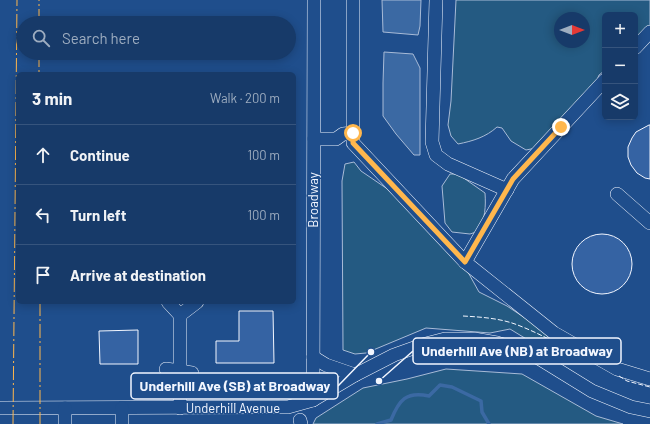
<!DOCTYPE html>
<html lang="en">
<head>
<meta charset="utf-8">
<style>
  :root { --surface:#173a69; --page:#20416f; --text:#f1f3f6; --muted:#9eadc0; --line:#36547d }
  body { margin:0; font-family:Barlow,sans-serif; background:var(--page); color:var(--text) }
  .controls { position:absolute; right:12px; top:12px; display:grid; overflow:hidden; border-radius:6px; box-shadow:0 2px 10px #0003 }
  .controls button { width:36px; height:36px; display:grid; place-items:center; padding:0; border:0; border-bottom:1px solid var(--line); background:var(--surface); color:var(--text); font:20px sans-serif }
  .compass { position:absolute; left:554px; top:12px; width:36px; height:36px; border-radius:50%; background:var(--surface); box-shadow:0 2px 10px #0003; rotate:90deg }
  .stop { position:absolute; width:12px; height:12px; margin:-9px; border:3px solid #ffb74d; border-radius:50%; background:#fff }
  .stop.end { background:#ffb74d; border-color:#fff; box-shadow:0 1px 4px #0008 }
  .list { margin:0; padding:0; list-style:none }
  h2 { display:flex; justify-content:space-between; align-items:center; height:52px; margin:0; padding:0 16px; font-size:17px }
  h2 small { font-size:13px; font-weight:400; color:var(--muted) }
  .list li { display:grid; grid-template-columns:26px 1fr auto; gap:12px; align-items:center; box-sizing:border-box; height:60px; padding:0 16px; border-top:1px solid var(--line) }
  .list b { display:block; font-size:15px; white-space:nowrap }
  .list em { font-size:13px; font-style:normal; color:var(--muted) }
  .icon { flex:none; width:22px; height:22px; fill:none; stroke:currentColor; stroke-width:2; stroke-linecap:round; stroke-linejoin:round }
  .map { position:relative; flex:none; width:650px; height:424px; overflow:hidden }
  .search { position:absolute; background:var(--surface); box-shadow:0 2px 10px #0003; left:16px; top:16px; width:280px; height:44px; display:flex; align-items:center; gap:10px; box-sizing:border-box; padding:0 14px; border-radius:22px; color:var(--muted); font-size:15px }
  .panel { position:absolute; background:var(--surface); box-shadow:0 2px 10px #0003; left:16px; top:72px; width:280px; height:232px; border-radius:6px }
  .map>svg:first-child { display:block }
  .green { fill:#245a82; stroke:#a8bbd7; fill-rule:evenodd }
  .water { fill:#3b69a3; stroke:#a8bbd7 }
  .lines { fill:none; stroke-linecap:round; stroke-linejoin:round }
  .stream { stroke:#3b69a3; stroke-width:3.5 }
  .building { fill:#3563a3; stroke:#f2f6ff }
  .minor-casing { stroke:#f2f6ff; stroke-width:14 }
  .minor { stroke:#1f4e8c; stroke-width:13 }
  .fence { stroke:#f2f6ff; stroke-width:1; stroke-dasharray:5 2; stroke-linecap:butt }
  .power { stroke:#ffb74d; stroke-width:1; stroke-dasharray:14 3 2 3; stroke-linecap:butt }
  .route { stroke:#ffb74d; stroke-width:5 }
  .labels { text-anchor:middle; dominant-baseline:central; stroke-width:3; stroke-linejoin:round; paint-order:stroke }
  .street-label { font-size:13px; fill:#f2f6ff; stroke:#1f4e8c }
  .leader { fill:none; stroke:#f2f6ff; stroke-width:1.5 }
  .callout-dot { fill:#f2f6ff; stroke:#1f4e8c; stroke-width:1.5 }
  .callout { fill:#1f4e8c; stroke:#f2f6ff; stroke-width:1.5 }
  .callout-label { font-size:14px; text-anchor:middle; font-weight:bold; fill:#f2f6ff }
</style>
</head>
<body>
<div class="map">
<svg width="650" height="424" viewBox="0 0 650 424">
  <rect width="100%" height="100%" fill="#1f4e8c"/>
  <g class="green">
    <path d="M456,0H650V28L635,43V15H605V70L599,75L586,107L563,116L536,148L526,150L511,141L502,128L497,127C486,137 473,141 458,144L451,136L448,125L451,101ZM560,18H584V42H560Z"/>
    <path d="M354,162L361,171L386,188L464,265L479,292L507,306L549,334L553,341L541,345L528,340L510,329L490,333L426,328L366,353L355,354L343,350L342,181L345,164Z"/>
    <path d="M450,174H458L485,193C486,207 485,218 479,231L470,234L452,232L445,223L442,186Z"/>
    <path d="M446,369L522,374L596,416L623,424H313L316,418L363,388L407,379Z"/>
  </g>
  <g class="water">
    <path d="M382,0H421L420,26L418,35L383,32Z"/>
    <path d="M384,52L413,54L420,68V155H414L396,134L383,116V83Z"/>
  </g>
  <g class="lines">
    <path class="stream" d="M377,424L391,420C399,400 406,391 429,396L440,385L452,387L481,401L482,412L489,424"/>
  </g>
  <g class="building">
    <path d="M649,125H650V179L645,178L637,173L631,165L628,157V147L632,138L636,132Z"/>
    <circle cx="602" cy="264" r="30"/>
    <path d="M239,311H273L274,363H216V341H239Z"/>
    <path d="M138,330V364H100L99,331Z"/>
  </g>
  <g class="lines">
    <defs>
      <g id="minor">
        <path d="M353,0V143L465,262L554,333L617,369L650,379"/>
        <path d="M436,0L432,142L436,155L448,164L507,190"/>
        <path d="M635,48L650,32"/>
        <path d="M314,139H336L343,134L353,133"/>
        <path d="M617,194L650,223"/>
        <path d="M465,262L513,179L605,80"/>
        <path d="M168,302L180,315V408"/>
        <path d="M180,315L197,302"/>
        <path d="M313,357L326,365L355,375"/>
        <path d="M166,369L192,373"/>
        <path d="M313,400L314,0"/>
        <path d="M0,408L288,407L313,400L355,375L394,355L422,345L445,339H474L497,343L532,354L592,391L631,407L650,411"/>
        <path d="M122,408V424"/>
        <path d="M300,420L301,424"/>
        <path d="M65,424V408"/>
      </g>
    </defs>
    <use href="#minor" class="minor-casing"/>
    <use href="#minor" class="minor"/>
    <g class="fence">
      <path d="M463,316C480,317 498,318 515,324C542,334 567,349 593,363"/>
      <path d="M619,376L627,381L650,387"/>
    </g>
    <g class="power">
      <path d="M39,23V0"/>
      <path d="M39,53V74"/>
      <path d="M40,302V424"/>
      <path d="M13,424L17,0"/>
    </g>
  </g>
  <g class="lines">
    <path class="route" d="M353,133V143L465,262L513,179L561,127"/>
  </g>
  <g class="labels">
    <g class="street-label">
      <text transform="translate(313 200) rotate(-90)">Broadway</text>
      <text x="233" y="408">Underhill Avenue</text>
    </g>
  </g>
  <path class="leader" d="M379 381L413 351M371 352L338 386"/>
  <g class="callout-dot">
    <circle cx="379" cy="381" r="4"/>
    <circle cx="371" cy="352" r="4"/>
  </g>
  <g class="callout">
    <rect x="413" y="338" width="208" height="26" rx="4"/>
    <rect x="131" y="373" width="207" height="26" rx="4"/>
  </g>
  <g class="callout-label">
    <text x="517" y="356">Underhill Ave (NB) at Broadway</text>
    <text x="235" y="391">Underhill Ave (SB) at Broadway</text>
  </g>
</svg>
<div class="controls">
<button>+</button>
<button>−</button>
<button><svg class="icon" aria-label="layers" viewBox="0 0 24 24"><path d="M12 4l9 5-9 5-9-5zM3 14l9 5 9-5"/></svg></button>
</div>
<svg class="compass" viewBox="-18 -18 36 36"><path d="M0-13l5 13h-10z" fill="#e53935"/><path d="M0 13l5-13h-10z" fill="#9eadc0"/></svg>
<div class="stop" style="left:353px;top:133px"></div>
<div class="stop end" style="left:561px;top:127px"></div>
<div class="search"><svg class="icon" aria-label="search" viewBox="0 0 24 24"><circle cx="10" cy="10" r="6"/><path d="M15 15l6 6"/></svg>Search here</div>
<section class="panel">
<h2>3 min<small>Walk · 200 m</small></h2>
<ul class="list">
<li><svg class="icon" aria-label="ahead" viewBox="0 0 24 24"><path d="M12 20V5M6 11l6-6 6 6"/></svg><div><b>Continue</b></div><em>100 m</em></li>
<li><svg class="icon" aria-label="left" viewBox="0 0 24 24"><path d="M17 20v-9H6M10 6l-5 5 5 5"/></svg><div><b>Turn left</b></div><em>100 m</em></li>
<li><svg class="icon" aria-label="arrive" viewBox="0 0 24 24"><path d="M6 21V4h12l-3 4 3 4H6"/></svg><div><b>Arrive at destination</b></div></li>
</ul>
</section>
</div>
</body>
</html>
